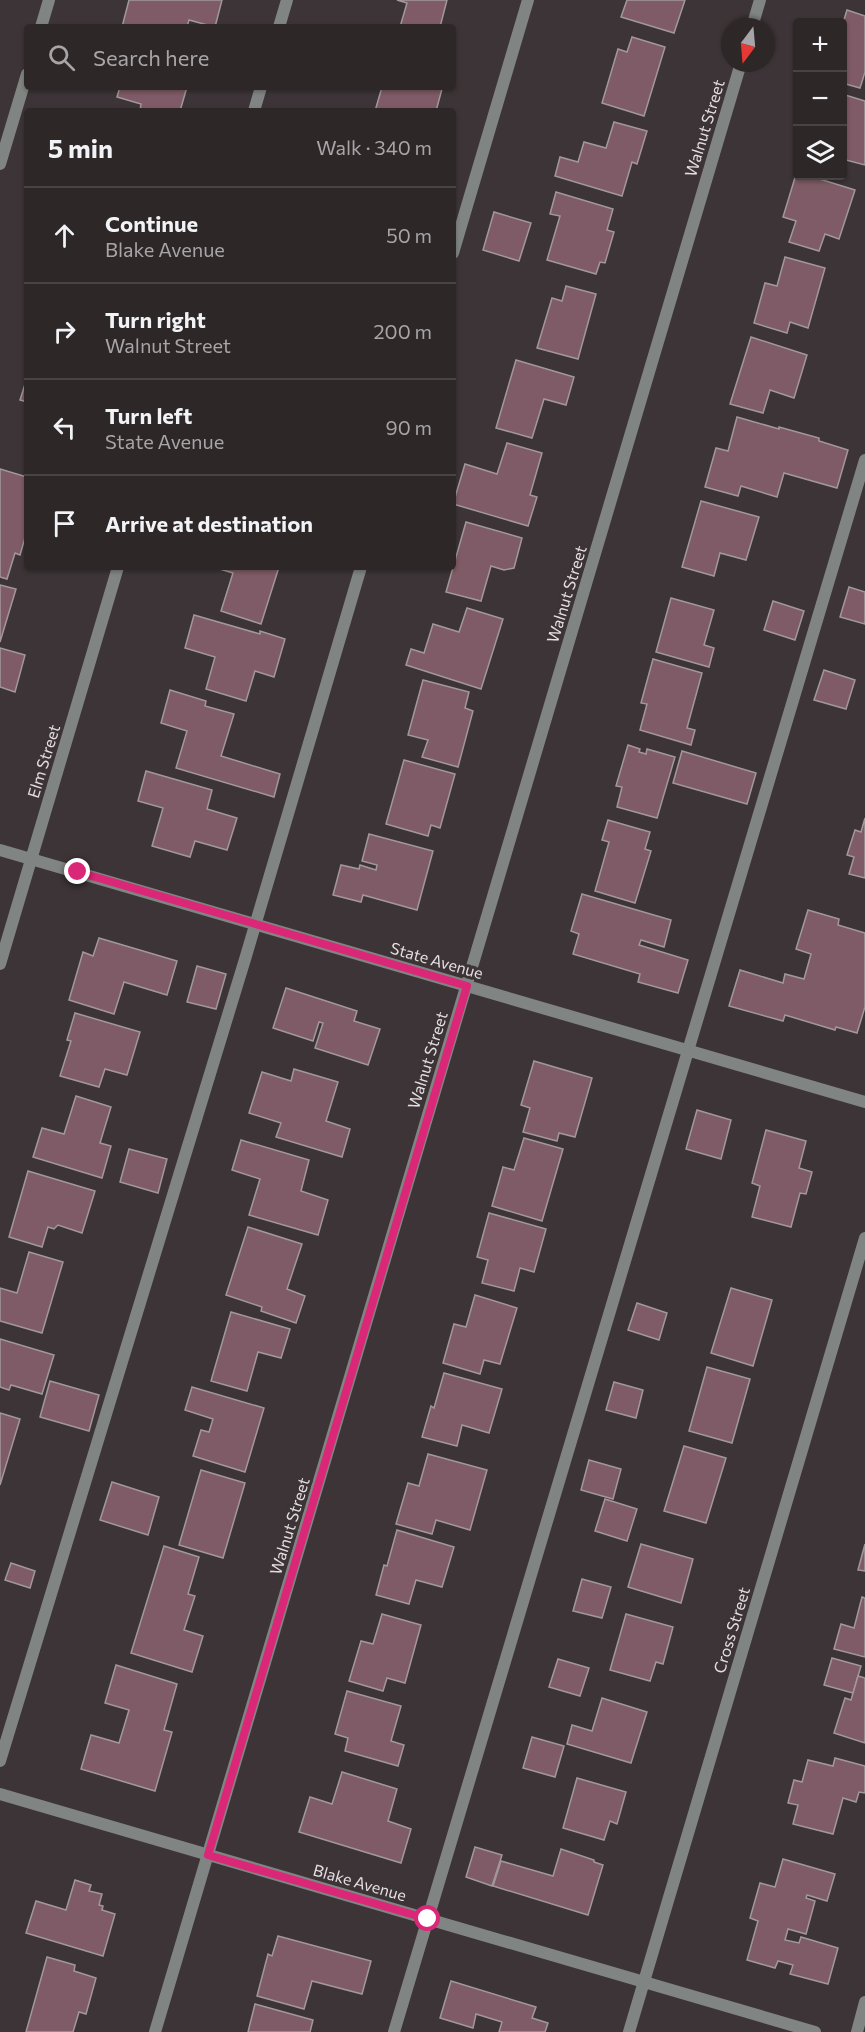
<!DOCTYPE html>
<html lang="en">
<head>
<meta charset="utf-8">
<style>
  :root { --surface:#2d2728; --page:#393334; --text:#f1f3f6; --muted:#a7a5a8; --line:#484445 }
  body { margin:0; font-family:Commissioner,sans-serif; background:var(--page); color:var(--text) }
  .controls { position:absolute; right:18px; top:18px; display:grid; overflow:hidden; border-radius:6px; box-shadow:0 2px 4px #0004 }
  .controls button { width:54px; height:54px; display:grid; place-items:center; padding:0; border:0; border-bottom:2px solid var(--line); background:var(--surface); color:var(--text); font:30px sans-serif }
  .compass { position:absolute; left:721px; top:18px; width:54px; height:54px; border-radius:50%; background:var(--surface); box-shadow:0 2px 4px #0004; rotate:196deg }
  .stop { position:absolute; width:18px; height:18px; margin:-14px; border:4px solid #db2777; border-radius:50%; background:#fff }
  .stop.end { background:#db2777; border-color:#fff; box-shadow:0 2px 6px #0008 }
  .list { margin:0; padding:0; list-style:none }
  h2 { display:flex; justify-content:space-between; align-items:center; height:78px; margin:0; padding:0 24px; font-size:26px }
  h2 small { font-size:20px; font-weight:400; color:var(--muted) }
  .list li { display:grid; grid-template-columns:39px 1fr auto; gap:18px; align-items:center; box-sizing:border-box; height:96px; padding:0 24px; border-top:2px solid var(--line) }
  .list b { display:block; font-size:22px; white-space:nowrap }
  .list p { margin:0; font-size:20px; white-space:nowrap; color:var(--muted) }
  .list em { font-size:20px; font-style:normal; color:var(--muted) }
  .icon { flex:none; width:33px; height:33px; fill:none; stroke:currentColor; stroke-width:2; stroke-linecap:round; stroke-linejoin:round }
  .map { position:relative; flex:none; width:865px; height:2032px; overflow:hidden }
  .search { position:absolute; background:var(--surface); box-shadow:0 2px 4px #0004; left:24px; top:24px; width:432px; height:66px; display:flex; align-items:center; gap:15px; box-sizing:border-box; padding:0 21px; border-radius:6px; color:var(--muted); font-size:22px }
  .panel { position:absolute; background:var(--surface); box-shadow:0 2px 4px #0004; left:24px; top:108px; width:432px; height:462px; border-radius:6px }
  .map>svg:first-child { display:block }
  .building { fill:#7e5b66; stroke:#a2989b; stroke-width:1.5 }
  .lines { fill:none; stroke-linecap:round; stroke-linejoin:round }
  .service { stroke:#808583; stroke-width:12 }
  .minor { stroke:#808583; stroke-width:12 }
  .route { stroke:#db2777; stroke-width:8 }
  .labels { text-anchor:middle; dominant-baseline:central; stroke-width:6; stroke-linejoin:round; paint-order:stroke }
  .street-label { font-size:16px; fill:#e5dfe1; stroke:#3c3436 }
</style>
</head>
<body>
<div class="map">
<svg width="865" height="2032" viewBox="0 0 865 2032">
  <rect width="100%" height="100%" fill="#3c3436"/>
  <g class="building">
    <path d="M129,0H222L215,27L189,20L187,27H122Z"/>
    <path d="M397,0H447L440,27H400L407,3Z"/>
    <path d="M627,0H685L674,33L621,17Z"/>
    <path d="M847,10L865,16V72L860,88L842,83V26Z"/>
    <path d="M632,37L665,47L644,116L602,103L618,49L627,52Z"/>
    <path d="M120,87H187L180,111H140L141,104L117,97Z"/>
    <path d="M382,87H437L442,89L436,111H375Z"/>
    <path d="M842,94L865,101V165L842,159Z"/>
    <path d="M614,122L647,131L637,164L632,162L622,196L555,176L560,157L578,162L584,142L606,148Z"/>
    <path d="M797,171L798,176H810L855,190L839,239L825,234L819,251L789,242L796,221L783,217Z"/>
    <path d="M556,192L613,209L607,230L614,232L605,263L600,262L596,274L547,260L560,216L550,214Z"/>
    <path d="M494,212L531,223L519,261L483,250Z"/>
    <path d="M785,257L825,268L808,328L790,322L787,333L754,323L765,283L777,286Z"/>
    <path d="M566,286L596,294L578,359L537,348L552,298L562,301Z"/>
    <path d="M751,337L807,355L794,398L770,390L763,413L730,404Z"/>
    <path d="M516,360L574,377L566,405L544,399L532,438L496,428Z"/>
    <path d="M27,378V402L20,400Z"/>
    <path d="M737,417L779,429V427L819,438V441L848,450L837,488L784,473L777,497L741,486L738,496L705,487L716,448L728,451Z"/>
    <path d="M507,443L542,453L530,495L537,497L528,526L453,504L465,464L497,474Z"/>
    <path d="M0,469L27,477V531L20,555L15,553L7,579L0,577Z"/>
    <path d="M701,501L759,517L746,560L720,553L714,576L682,567Z"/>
    <path d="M466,522L522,538L514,568L504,570L491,566L481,601L446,592Z"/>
    <path d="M213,567H279L261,624L221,611L233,573Z"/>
    <path d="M0,585L16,589L0,642Z"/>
    <path d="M849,587L865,592V624L840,617Z"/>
    <path d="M671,598L714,610L704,645L714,648L709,667L656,652Z"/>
    <path d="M773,601L804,611L795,640L764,630Z"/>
    <path d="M467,608L503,619L481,689L406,665L411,649L424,653L433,624L459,632Z"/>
    <path d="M194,615L260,634V631L285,639L274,677L255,671L246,701L206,689L215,657L185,648Z"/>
    <path d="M0,648L25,655L15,692L0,687Z"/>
    <path d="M653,659L702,673L687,728L695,730L691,745L640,730L647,704L641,703Z"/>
    <path d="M824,670L855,680L846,709L814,700Z"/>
    <path d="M423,680L469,692L465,708L473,711L458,767L422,757L428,740L408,735Z"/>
    <path d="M170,690L206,701L205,706L234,714L221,756L280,774L274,797L176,768L187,731L161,723Z"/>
    <path d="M628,745L640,749L639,752L646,754L647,749L675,757L657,818L617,807L622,787L616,786Z"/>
    <path d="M682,751L756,773L747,804L673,783Z"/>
    <path d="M404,760L455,774L440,828L431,825L428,836L386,824Z"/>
    <path d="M146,771L212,790L207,809L237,818L227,850L195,841L190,857L152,846L163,808L138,801Z"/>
    <path d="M865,818V878L849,874L854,857L847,855L855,830L861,832Z"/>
    <path d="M608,820L650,832L645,849L651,851L635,903L595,891L609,842L602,840Z"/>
    <path d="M369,834L433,851L417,910L363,895L361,902L333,895L341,865L359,869L360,865L376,870L377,865L362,861Z"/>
    <path d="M582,894L671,920L664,947L641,940L639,945L688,960L678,993L638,982L640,974L573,954L579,934L571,931Z"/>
    <path d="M808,910L839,919L838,925L865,933V1007L857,1033L836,1027L835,1030L785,1015L783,1021L729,1006L740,970L783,983L785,974L804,979L811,954L796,949Z"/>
    <path d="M99,938L177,961L167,995L124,982L114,1014L69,1000L83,952L93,956Z"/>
    <path d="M197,966L226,974L216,1009L187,1002Z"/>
    <path d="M286,988L357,1011L354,1021L380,1029L368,1065L315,1048L323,1023L319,1022L313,1041L273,1028Z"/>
    <path d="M75,1013L140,1032L127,1075L105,1069L99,1087L60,1076L71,1041L67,1040Z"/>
    <path d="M534,1061L592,1078L575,1137L559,1133L557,1141L523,1132L530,1108L521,1105Z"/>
    <path d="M294,1069L338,1082L326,1121L350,1129L342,1157L276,1137L281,1123L249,1113L262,1072L291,1081Z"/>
    <path d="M76,1096L111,1107L100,1143L111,1146L102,1178L33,1157L42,1128L64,1134Z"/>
    <path d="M697,1110L731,1120L721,1159L686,1149Z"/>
    <path d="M766,1130L806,1141L799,1168L812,1172L806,1194L800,1193L791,1227L752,1217L760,1186L752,1183Z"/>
    <path d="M524,1138L563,1149L542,1221L492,1206L503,1167L514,1170Z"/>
    <path d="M241,1140L309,1160L301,1191L328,1200L318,1235L249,1215L260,1179L232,1170Z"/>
    <path d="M129,1149L167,1159L158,1193L120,1182Z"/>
    <path d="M28,1171L95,1191L82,1233L58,1225L54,1229L48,1227L42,1247L9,1237Z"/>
    <path d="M489,1213L546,1229L534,1272L520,1268L514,1291L482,1283L488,1260L477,1257Z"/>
    <path d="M248,1227L302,1244L287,1289L305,1296L296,1323L261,1311L262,1307L226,1295Z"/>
    <path d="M29,1252L63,1262L42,1333L0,1321V1288L17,1293Z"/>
    <path d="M731,1288L772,1300L753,1366L711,1353Z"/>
    <path d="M475,1295L517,1308L500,1364L484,1360L480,1374L443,1363L454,1324L466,1327Z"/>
    <path d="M637,1303L667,1313L659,1340L628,1330Z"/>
    <path d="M231,1312L290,1329L281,1358L258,1352L247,1391L211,1381Z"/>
    <path d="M0,1339L54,1355L42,1394L11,1385L9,1390L0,1387Z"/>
    <path d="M707,1367L750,1379L732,1443L689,1431Z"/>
    <path d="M444,1373L502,1389L489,1433L462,1425L457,1446L422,1437L431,1406L434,1408Z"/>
    <path d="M50,1381L99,1395L89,1431L40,1417Z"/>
    <path d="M614,1382L643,1390L636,1418L606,1410Z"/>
    <path d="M192,1387L264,1408L245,1472L193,1456L201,1430L209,1432L213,1419L185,1410Z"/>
    <path d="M0,1413L20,1419L0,1485Z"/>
    <path d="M684,1446L726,1458L706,1523L664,1511Z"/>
    <path d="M428,1454L487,1470L470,1530L436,1520L432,1534L396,1524L408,1483L419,1486Z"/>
    <path d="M589,1460L621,1469L613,1499L581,1490Z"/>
    <path d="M201,1470L245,1483L223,1558L179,1545Z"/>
    <path d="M112,1482L159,1497L148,1535L100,1520Z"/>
    <path d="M605,1499L637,1509L627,1541L595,1531Z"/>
    <path d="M397,1530L454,1547L442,1587L416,1580L409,1604L376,1595L384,1565L387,1566Z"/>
    <path d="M641,1544L693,1559L681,1603L628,1587Z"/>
    <path d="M865,1544V1571L858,1570Z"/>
    <path d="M164,1546L199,1557L188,1594L195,1596L184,1630L203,1636L192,1672L131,1653Z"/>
    <path d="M11,1563L35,1571L30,1588L5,1580Z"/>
    <path d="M582,1579L611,1587L602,1618L573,1611Z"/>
    <path d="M862,1597L865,1598V1657L834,1649L841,1624L854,1628Z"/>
    <path d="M382,1614L421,1625L405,1683L387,1678L383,1691L349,1681L361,1641L373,1644Z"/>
    <path d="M626,1614L673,1627L663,1664L656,1662L650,1681L610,1670Z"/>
    <path d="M832,1658L861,1666L853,1693L824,1685Z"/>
    <path d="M558,1659L589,1668L580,1696L549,1687Z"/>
    <path d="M116,1665L177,1684L164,1730L172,1732L155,1791L81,1769L91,1735L119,1743L129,1710L105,1703Z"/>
    <path d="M858,1676L865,1678V1743L834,1733L845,1698L851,1700Z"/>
    <path d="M347,1691L401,1706L391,1741L404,1745L398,1766L345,1751L348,1738L335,1734Z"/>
    <path d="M602,1698L647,1712L631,1763L567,1744L572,1725L592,1731Z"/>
    <path d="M532,1737L564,1746L555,1777L523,1768Z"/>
    <path d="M835,1758L865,1766V1793L859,1792L856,1802L843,1798L833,1834L793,1824L798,1805L788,1803L794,1780L802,1782L808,1760L833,1766Z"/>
    <path d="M342,1772L397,1789L388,1821L411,1829L401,1863L299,1832L310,1797L332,1804Z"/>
    <path d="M577,1778L626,1792L617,1824L610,1821L604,1840L563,1828Z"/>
    <path d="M475,1847L502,1855L492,1886L466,1877Z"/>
    <path d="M561,1849L594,1860V1862L603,1865L588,1915L493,1886L501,1861L553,1876Z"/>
    <path d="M783,1859L835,1874L827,1901L807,1895L806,1898L815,1901L806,1934L788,1929L785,1940L799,1943L801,1937L838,1948L828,1984L790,1974L793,1965L778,1961L775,1968L747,1960L758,1921L750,1918L760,1883L775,1887Z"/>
    <path d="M75,1880L91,1885L89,1891L102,1894L99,1905L103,1906L102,1910L115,1914L103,1956L26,1933L36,1901L66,1910Z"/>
    <path d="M278,1936L371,1961L362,1994L312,1981L304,2009L257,1996L268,1954L272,1956Z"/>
    <path d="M47,1957L75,1965L74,1971L96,1978L86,2014L79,2012L73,2032H26Z"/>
    <path d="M451,1981L536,2007L532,2018L548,2023L545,2032H499L502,2022L476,2014L473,2028L440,2018Z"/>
    <path d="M255,2004L313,2020L310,2032H248Z"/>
  </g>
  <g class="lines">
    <g class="service">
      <path d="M41,27L49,0"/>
      <path d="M0,164L27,74"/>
      <path d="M453,253L528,0"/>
      <path d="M0,1761L246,956L361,567"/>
      <path d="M394,2032L865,460"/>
      <path d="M857,2032L865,2002"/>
    </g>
    <g class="minor">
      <path d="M279,27L287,0"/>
      <path d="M752,27L760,0"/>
      <path d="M254,111L261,87"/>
      <path d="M0,850L865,1102"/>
      <path d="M0,964L118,567"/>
      <path d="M0,1794L815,2032"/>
      <path d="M155,2032L741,63"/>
      <path d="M629,2032L865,1238"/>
    </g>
  </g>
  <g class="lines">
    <path class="route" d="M78,872L467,986L208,1855L428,1919"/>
  </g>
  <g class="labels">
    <g class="street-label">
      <text transform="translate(704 128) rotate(-73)">Walnut Street</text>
      <text transform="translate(566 594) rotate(-73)">Walnut Street</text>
      <text transform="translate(43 761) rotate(-73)">Elm Street</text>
      <text transform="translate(437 960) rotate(16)">State Avenue</text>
      <text transform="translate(427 1060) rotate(-73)">Walnut Street</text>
      <text transform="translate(289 1526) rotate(-73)">Walnut Street</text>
      <text transform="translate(731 1630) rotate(-73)">Cross Street</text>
      <text transform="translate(360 1882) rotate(16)">Blake Avenue</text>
    </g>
  </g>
</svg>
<div class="controls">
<button>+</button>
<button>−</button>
<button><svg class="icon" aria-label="layers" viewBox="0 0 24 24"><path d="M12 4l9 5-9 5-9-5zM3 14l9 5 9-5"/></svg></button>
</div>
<svg class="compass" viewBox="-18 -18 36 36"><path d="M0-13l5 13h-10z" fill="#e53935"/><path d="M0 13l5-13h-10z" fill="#a7a5a8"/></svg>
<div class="stop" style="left:428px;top:1919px"></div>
<div class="stop end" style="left:78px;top:872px"></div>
<div class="search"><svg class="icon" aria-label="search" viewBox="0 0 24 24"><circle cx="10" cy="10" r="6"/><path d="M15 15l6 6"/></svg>Search here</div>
<section class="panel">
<h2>5 min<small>Walk · 340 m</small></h2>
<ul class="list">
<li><svg class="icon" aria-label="ahead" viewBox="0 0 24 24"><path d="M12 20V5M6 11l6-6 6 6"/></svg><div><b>Continue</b><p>Blake Avenue</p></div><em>50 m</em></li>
<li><svg class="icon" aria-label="right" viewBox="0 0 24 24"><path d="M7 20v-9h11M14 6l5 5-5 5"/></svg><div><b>Turn right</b><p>Walnut Street</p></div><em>200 m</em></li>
<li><svg class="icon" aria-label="left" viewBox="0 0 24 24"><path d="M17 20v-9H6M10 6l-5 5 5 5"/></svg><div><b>Turn left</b><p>State Avenue</p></div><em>90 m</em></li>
<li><svg class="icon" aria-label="arrive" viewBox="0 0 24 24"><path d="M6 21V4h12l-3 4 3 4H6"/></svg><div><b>Arrive at destination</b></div></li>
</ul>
</section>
</div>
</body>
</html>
